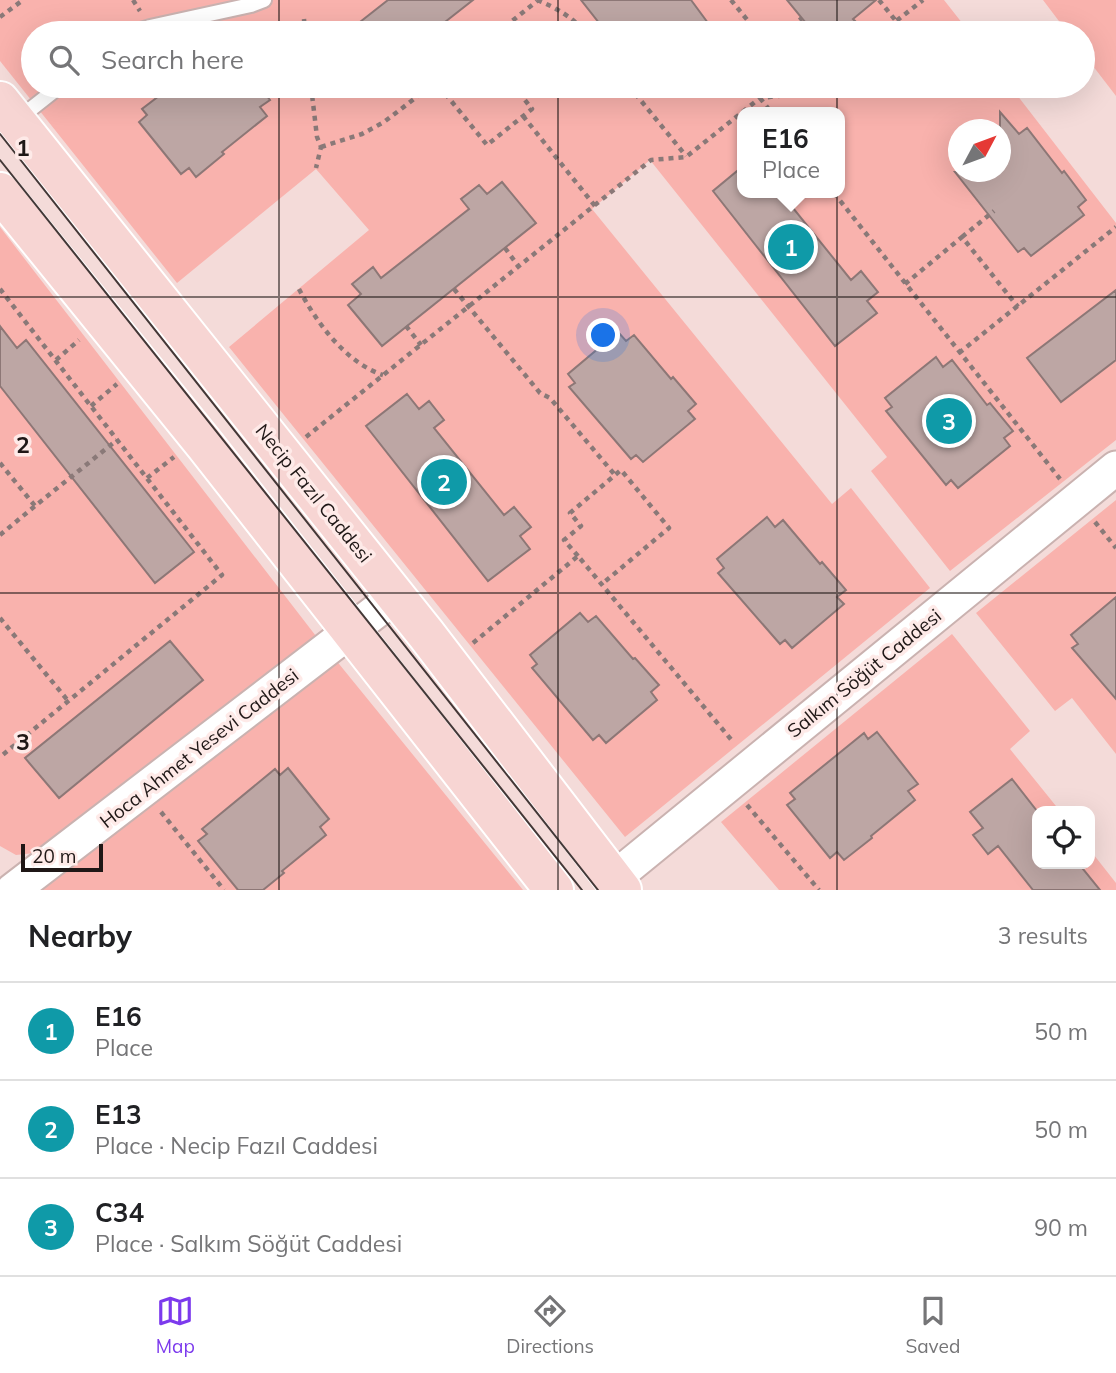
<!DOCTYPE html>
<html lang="en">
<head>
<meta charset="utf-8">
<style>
  :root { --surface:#fff; --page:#f6f6f6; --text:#202124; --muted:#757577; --line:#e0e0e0; --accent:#7c3aed }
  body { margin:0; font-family:Mulish,sans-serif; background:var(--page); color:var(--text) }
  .controls { position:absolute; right:21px; bottom:21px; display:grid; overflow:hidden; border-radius:14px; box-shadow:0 7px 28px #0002 }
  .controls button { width:63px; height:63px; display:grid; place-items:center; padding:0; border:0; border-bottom:2px solid var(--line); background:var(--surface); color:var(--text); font:35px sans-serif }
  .compass { position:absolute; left:948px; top:119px; width:63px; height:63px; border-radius:50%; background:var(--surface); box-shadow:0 7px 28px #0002; rotate:49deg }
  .scale { position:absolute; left:21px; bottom:18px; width:82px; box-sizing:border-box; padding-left:7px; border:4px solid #1f1716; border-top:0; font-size:19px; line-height:24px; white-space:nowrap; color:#1f1716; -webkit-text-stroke:5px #feeae8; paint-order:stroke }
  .you { position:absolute; left:604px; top:336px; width:24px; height:24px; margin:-18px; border:5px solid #fff; border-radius:50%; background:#1a73e8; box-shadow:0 0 0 10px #1a73e833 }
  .badge { display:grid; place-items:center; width:46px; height:46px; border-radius:50%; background:var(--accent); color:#fff; font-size:23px; font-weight:700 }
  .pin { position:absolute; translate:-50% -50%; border:4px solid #fff; box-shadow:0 2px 7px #0006 }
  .popup { position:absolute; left:737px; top:107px; width:108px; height:91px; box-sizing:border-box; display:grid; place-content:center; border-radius:14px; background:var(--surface); filter:drop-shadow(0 2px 5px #0005); font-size:23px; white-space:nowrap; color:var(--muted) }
  .popup b { font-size:26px; color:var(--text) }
  .popup::after { content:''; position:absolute; left:50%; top:100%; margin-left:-14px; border:14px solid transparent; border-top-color:var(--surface) }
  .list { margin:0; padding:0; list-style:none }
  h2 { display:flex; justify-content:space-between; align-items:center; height:91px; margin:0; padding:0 28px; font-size:30px }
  h2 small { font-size:23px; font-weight:400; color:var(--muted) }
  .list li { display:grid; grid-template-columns:46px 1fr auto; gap:21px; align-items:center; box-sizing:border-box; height:98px; padding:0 28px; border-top:2px solid var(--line) }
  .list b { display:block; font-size:26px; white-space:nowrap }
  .list p { margin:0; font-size:23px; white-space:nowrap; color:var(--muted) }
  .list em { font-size:23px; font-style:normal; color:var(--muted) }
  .icon { flex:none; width:38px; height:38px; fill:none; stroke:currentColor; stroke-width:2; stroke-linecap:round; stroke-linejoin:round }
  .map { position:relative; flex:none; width:1116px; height:890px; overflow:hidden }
  .search { position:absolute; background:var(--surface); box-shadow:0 7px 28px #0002; left:21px; right:21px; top:21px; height:77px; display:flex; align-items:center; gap:18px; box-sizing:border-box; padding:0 24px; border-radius:38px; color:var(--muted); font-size:26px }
  .sheet { height:385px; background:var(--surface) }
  nav { display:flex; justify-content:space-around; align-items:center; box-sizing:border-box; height:98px; border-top:2px solid var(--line); background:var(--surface); font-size:19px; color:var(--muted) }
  nav a { display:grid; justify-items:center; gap:4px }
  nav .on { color:var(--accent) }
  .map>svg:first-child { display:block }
  .green { fill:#f9b2ad; fill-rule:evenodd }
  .building { fill:#bda6a4; stroke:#8d7776; stroke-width:2 }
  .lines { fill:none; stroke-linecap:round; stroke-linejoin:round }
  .service-casing { stroke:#cab2b0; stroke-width:18 }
  .tertiary-casing { stroke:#cab2b0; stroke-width:37 }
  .primary-casing { stroke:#fff; stroke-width:42 }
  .path { stroke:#8a7978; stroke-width:4.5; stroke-dasharray:5 5; stroke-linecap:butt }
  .service { stroke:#fff; stroke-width:14 }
  .tertiary { stroke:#fff; stroke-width:33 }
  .primary { stroke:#f7d5d3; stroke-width:38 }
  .tram { stroke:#433837; stroke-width:2 }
  .grid { fill:none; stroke:#1f1716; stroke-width:2; stroke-opacity:0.55 }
  .labels { text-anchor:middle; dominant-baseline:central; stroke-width:7; stroke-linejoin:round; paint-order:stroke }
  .street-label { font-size:19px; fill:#1f1716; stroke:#feeae8 }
  .grid-label { font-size:23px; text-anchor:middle; font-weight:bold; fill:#1f1716; stroke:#feeae8; stroke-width:7; stroke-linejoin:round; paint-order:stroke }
</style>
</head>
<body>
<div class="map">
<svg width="1116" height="890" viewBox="0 0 1116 890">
  <rect width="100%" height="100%" fill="#f4dbd9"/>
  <path class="green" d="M0,0h944l26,33h-937v53h977l106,137v217l-166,131 -79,-100 16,-14 -237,-297 -58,49 240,295 19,-16 79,100 -305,249 -396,-490 140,-117 -53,-61 -139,114 -177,-222zM742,112h98v81h-98zM958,130h42v42h-42z
    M1043,0h73v96l-33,-43v-20h-15z
    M0,227l319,413 -275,212 -28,3 -16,-9z
    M1116,500v254l-44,-56 -17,13 -79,-98z
    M952,634l78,97 -20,18 50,62h-23v53h53v-14l26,33v7h-337l-58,-68z
    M335,659l188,231h-481z"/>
  <path class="building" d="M388,0h85l-42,33h-85z
    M581,0h110l17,23 -13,10h-88z
    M787,0h89l-23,19 4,4 -13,10h-30z
    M172,86h87l11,14 -10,7 7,9 -45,36 2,2 -28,23 -7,-9 -8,6 -42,-52 8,-7 -5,-6z
    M1000,112l19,22 8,-6 35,45 2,-2 22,29 -8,7 6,8 -53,41 -7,-8 -6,4 -63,-80h45z
    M742,167v26h39l70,87 10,-9 17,21 -11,9 10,12 -42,33 -122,-155z
    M502,182l34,41 -154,123 -34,-41 13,-11 -9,-10 21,-17 8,11 88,-69 -8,-10 18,-14 8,9z
    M1116,290v70l-55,42 -34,-44z
    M0,326l17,22 9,-8 168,212 -39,31 -155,-197z
    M618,332l8,9 8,-6 37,44 2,-2 23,27 -8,7 7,8 -52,43 -7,-7 -5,4 -62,-72 6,-4 -7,-9z
    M936,357l7,10 9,-7 35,45 3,-2 23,28 -9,7 6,8 -52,42 -7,-8 -5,5 -60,-74 6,-4 -7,-9z
    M407,394l12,15 10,-8 15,19 -10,8 70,87 10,-8 17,20 -11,9 10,13 -42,32 -122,-155z
    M767,517l8,10 8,-7 37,44 2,-2 24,28 -9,7 7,7 -52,44 -7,-8 -5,4 -62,-71 6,-5 -7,-9z
    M1116,597v102l-44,-51 6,-4 -7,-9z
    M580,613l8,9 8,-6 37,43 2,-1 24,27 -8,7 6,8 -51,43 -7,-8 -6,5 -61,-72 5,-4 -7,-9z
    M170,641l33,39 -144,118 -34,-40z
    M877,732l41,52 -10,7 7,9 -44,36 1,2 -28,22 -7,-8 -7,6 -43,-53 8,-6 -5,-6 74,-60 4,6z
    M288,768l41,51 -9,8 6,8 -44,36 2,2 -21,17h-25l-40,-49 9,-7 -5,-5 73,-60 5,6z
    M1012,779l25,32v53h42l21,26h-67l-35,-44 -10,8 -15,-19 10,-7 -13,-16z"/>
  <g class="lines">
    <g class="service-casing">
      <path id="service" d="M131,33l19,-6 101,-22 13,-5
        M17,120l43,-34"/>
    </g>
    <g class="tertiary-casing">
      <path id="tertiary" d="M613,879l503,-411
        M13,890l383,-294"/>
    </g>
    <g class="primary-casing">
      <path id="primary" d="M0,101l426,533 196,256
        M0,192l205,253 349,445"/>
    </g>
    <path class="path" d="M133,0l7,11
      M537,0c20,8 35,17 49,33
      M731,0l27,33
      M879,0l17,21
      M0,17l23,-17
      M304,19l1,14
      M497,33l40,-32
      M784,33l18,-15
      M881,33l42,-33
      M311,86l6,51 4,10 -5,21
      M439,86l48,59 45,-36 -18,-23
      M629,86l57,70
      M760,98l11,14
      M523,116l72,90
      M321,147l41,-13 22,-12 47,-36
      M834,193l226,286
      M962,237l32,-26
      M505,248l14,19
      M905,284l57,-47 56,70
      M0,289l222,286 -222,182
      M299,289c17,33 47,74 84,86
      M454,289l86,104 10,5 65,77
      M406,326l15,19
      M959,353l157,-126
      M56,360l23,-20
      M91,406l26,-22
      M306,437l345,-277 35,-3 74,-59 45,-5 9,-7
      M0,463l35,43 82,-66
      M147,478l27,-21
      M1095,522l21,26
      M0,535l35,-29
      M578,556l-14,-16 17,-14 -11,-13 51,-43 48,58 -67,56
      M0,618l69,84
      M473,643l105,-87 156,187
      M747,805l72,85
      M161,812l63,78"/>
    <use href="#service" class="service"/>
    <use href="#tertiary" class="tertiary"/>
    <use href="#primary" class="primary"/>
    <path class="tram" d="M0,134l598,756
      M0,160l582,730"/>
  </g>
  <path class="grid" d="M279,0v33M558,0v33M837,0v33M279,86v804M558,86v804M837,86v804M0,297h1116M0,593h1116"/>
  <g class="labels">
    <g class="street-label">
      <text transform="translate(314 493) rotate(51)">Necip Fazıl Caddesi</text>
      <text transform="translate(864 673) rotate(-39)">Salkım Söğüt Caddesi</text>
      <text transform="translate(199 748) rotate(-38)">Hoca Ahmet Yesevi Caddesi</text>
    </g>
  </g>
  <g class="grid-label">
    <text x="23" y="156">1</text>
    <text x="23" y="453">2</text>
    <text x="23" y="750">3</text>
  </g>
</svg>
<div class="controls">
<button><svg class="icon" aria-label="locate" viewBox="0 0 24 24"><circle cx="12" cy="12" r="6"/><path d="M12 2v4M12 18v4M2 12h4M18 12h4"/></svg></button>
</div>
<svg class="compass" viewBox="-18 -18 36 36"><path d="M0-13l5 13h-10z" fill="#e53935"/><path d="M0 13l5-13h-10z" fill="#757577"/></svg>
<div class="scale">20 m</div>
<div class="you"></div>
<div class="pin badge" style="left:791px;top:247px;background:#0f9aa8">1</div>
<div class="popup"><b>E16</b>Place</div>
<div class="pin badge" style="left:444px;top:482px;background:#0f9aa8">2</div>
<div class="pin badge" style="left:949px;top:421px;background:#0f9aa8">3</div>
<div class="search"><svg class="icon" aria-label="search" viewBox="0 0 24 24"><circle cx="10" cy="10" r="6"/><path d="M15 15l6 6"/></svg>Search here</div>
</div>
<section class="sheet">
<h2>Nearby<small>3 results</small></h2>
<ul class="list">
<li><span class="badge" style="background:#0f9aa8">1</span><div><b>E16</b><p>Place</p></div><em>50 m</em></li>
<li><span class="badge" style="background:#0f9aa8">2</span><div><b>E13</b><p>Place · Necip Fazıl Caddesi</p></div><em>50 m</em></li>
<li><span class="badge" style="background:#0f9aa8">3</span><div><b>C34</b><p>Place · Salkım Söğüt Caddesi</p></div><em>90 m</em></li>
</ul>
</section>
<nav>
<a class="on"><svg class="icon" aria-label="map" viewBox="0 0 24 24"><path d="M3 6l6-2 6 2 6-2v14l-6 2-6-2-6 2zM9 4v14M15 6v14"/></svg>Map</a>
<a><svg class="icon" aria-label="directions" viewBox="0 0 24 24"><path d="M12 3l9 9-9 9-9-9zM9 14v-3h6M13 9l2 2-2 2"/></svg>Directions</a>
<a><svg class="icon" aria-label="saved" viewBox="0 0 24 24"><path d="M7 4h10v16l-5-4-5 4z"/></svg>Saved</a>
</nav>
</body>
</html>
